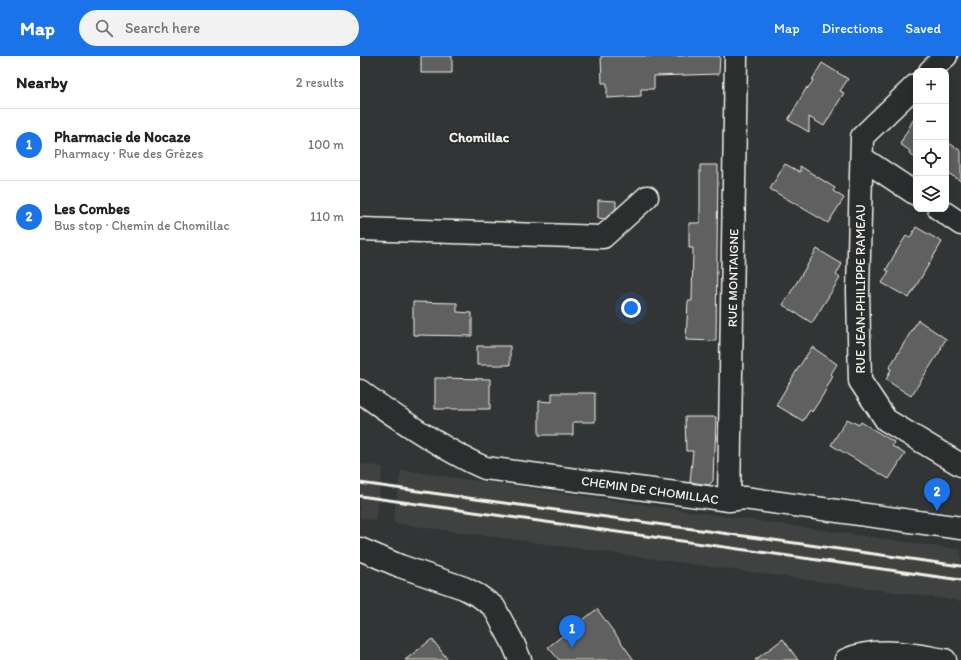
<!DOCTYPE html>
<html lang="en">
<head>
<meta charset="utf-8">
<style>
  :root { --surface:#fff; --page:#f2f2f2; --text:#202124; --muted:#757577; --line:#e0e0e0; --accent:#1a73e8 }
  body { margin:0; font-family:Itim,sans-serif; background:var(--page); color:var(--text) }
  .controls { position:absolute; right:12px; top:12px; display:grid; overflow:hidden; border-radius:8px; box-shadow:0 4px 16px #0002 }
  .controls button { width:36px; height:36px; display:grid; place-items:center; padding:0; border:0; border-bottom:1px solid var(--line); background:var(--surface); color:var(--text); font:20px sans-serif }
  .you { position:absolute; left:271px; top:252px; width:14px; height:14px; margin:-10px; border:3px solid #fff; border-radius:50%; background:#1a73e8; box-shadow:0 0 0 6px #1a73e833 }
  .badge { display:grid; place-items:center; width:26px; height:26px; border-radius:50%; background:var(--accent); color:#fff; font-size:13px; font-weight:700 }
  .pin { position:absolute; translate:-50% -33px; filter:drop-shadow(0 1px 2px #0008) }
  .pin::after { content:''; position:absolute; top:21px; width:14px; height:12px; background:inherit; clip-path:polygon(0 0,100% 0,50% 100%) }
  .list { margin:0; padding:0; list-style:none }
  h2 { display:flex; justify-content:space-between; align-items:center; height:52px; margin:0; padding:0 16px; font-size:17px }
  h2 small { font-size:13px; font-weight:400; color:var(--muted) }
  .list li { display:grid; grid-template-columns:26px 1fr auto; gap:12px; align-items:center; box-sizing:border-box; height:72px; padding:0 16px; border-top:1px solid var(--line) }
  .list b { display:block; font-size:15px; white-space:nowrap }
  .list p { margin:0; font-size:13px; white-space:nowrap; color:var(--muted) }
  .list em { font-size:13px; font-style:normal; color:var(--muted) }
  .icon { flex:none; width:22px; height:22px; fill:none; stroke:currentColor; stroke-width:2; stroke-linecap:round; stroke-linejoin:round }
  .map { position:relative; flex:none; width:601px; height:604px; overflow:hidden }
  header { display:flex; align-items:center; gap:24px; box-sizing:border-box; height:56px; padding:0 20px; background:var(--accent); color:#fff }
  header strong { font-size:19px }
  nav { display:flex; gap:22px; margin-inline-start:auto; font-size:14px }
  .search { width:280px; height:36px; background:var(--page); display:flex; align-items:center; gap:10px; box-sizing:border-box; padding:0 14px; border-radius:22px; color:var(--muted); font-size:15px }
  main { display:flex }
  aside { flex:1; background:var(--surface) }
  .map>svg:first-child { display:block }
  .built { fill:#404242 }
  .building { fill:#5f605f; stroke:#f4f1e8 }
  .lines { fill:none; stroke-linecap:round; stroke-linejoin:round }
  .minor-casing { stroke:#f4f1e8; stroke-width:25 }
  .minor { stroke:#2a2d2e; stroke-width:22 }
  .rail { stroke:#f4f1e8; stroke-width:3 }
  .labels { text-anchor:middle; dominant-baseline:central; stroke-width:3.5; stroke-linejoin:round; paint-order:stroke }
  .street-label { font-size:13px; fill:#f4f1e8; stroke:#2a2d2e }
  .neighbourhood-label { font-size:14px; font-weight:bold; fill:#f4f1e8; stroke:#2a2d2e }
</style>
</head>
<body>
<header>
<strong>Map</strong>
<div class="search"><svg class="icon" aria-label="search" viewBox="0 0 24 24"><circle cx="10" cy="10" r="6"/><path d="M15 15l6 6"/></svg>Search here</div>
<nav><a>Map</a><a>Directions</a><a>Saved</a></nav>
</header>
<main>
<aside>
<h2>Nearby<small>2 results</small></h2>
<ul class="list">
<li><span class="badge">1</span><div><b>Pharmacie de Nocaze</b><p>Pharmacy · Rue des Grèzes</p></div><em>100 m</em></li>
<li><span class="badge">2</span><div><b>Les Combes</b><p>Bus stop · Chemin de Chomillac</p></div><em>110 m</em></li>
</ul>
</aside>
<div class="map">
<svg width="601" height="604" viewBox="0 0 601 604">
  <rect width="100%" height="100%" fill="#323535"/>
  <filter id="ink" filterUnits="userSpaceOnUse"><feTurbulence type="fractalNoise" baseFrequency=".025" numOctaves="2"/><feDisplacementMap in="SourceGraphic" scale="8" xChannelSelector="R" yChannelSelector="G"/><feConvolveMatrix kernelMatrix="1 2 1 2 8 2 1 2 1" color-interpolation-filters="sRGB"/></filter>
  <g filter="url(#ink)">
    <path class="built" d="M0,408l23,3 -8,53 -15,-2z
      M41,414l560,80v51l-568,-78z"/>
    <path class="building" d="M61,0h31v17h-31z
      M241,0h119l-1,18 -65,2v13h-13v7l-34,2v-15h-5z
      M462,7l26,16 -8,12 4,2 -20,33 -15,-9v15l-21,-12 19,-33v2l6,-8 -1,-1z
      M553,64l3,1v37l-7,-4 1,-3 -10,-7z
      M586,85l15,10v30l-15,-9z
      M425,108l15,8v-6l35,22 -2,3 11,7 -16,25 -58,-34z
      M340,109h18l-2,176 -30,-1 2,-39h4l1,-53h-4v-25h11z
      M238,144l18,1v8l-11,10 -7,-1z
      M556,171l26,15 -33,56 -27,-15 7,-12 -3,-1 10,-18 10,-16 4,2z
      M457,193l25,15 -6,11 4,3 -28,45 -29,-18z
      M53,246l44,1v9l15,1v23l-59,-1z
      M558,264l28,19 -5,8 1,1 -31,48 -25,-16 5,-11 -2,-1z
      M117,290h33v19h-33z
      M452,291l25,17 -6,10 2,2 -10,19 -11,17 -2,-2 -7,11 -27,-16 21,-35z
      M75,322l55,1v30h-55z
      M192,337h43v29h-22v13h-34v-34l13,1z
      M325,361h31l-1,35h-1l-1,29 -4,4 -19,-3 3,-31h-7z
      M487,363l12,6 2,-3 33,20 -2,4 13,8 -16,25 -58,-34z
      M237,553l37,51h-75l-11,-13z
      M72,583l16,21h-43z
      M423,583l15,21h-43z"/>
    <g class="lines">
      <g class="minor-casing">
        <path id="minor" d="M570,15l16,-15
          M556,29l-54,52 -4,154 2,90 26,39 75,45
          M502,102l54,36
          M579,153l22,15
          M0,173l243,8 44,-40
          M0,335c19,15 38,27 58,40 22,14 43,27 67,37l244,32 15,-2 217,30
          M369,444l7,-444
          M0,493l40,17 64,22 15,8 15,11 19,36 7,17
          M486,604c30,-14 67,-5 99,0"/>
      </g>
      <use href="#minor" class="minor"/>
      <path class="rail" d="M0,427l601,83
        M0,440l601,84"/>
    </g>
  </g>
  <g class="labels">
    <g class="street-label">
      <text transform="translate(373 222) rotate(-89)">RUE MONTAIGNE</text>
      <text transform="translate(500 233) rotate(-90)">RUE JEAN-PHILIPPE RAMEAU</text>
      <text transform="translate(290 434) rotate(8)">CHEMIN DE CHOMILLAC</text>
    </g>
    <g class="neighbourhood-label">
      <text x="119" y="81">Chomillac</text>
    </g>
  </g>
</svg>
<div class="controls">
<button>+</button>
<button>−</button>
<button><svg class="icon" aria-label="locate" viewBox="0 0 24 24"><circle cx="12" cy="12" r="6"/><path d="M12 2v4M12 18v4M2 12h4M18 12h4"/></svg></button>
<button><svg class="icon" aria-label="layers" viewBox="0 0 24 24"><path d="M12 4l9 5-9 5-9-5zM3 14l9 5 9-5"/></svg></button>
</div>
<div class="you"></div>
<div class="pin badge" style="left:212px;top:592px">1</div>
<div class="pin badge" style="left:577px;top:455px">2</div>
</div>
</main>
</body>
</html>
